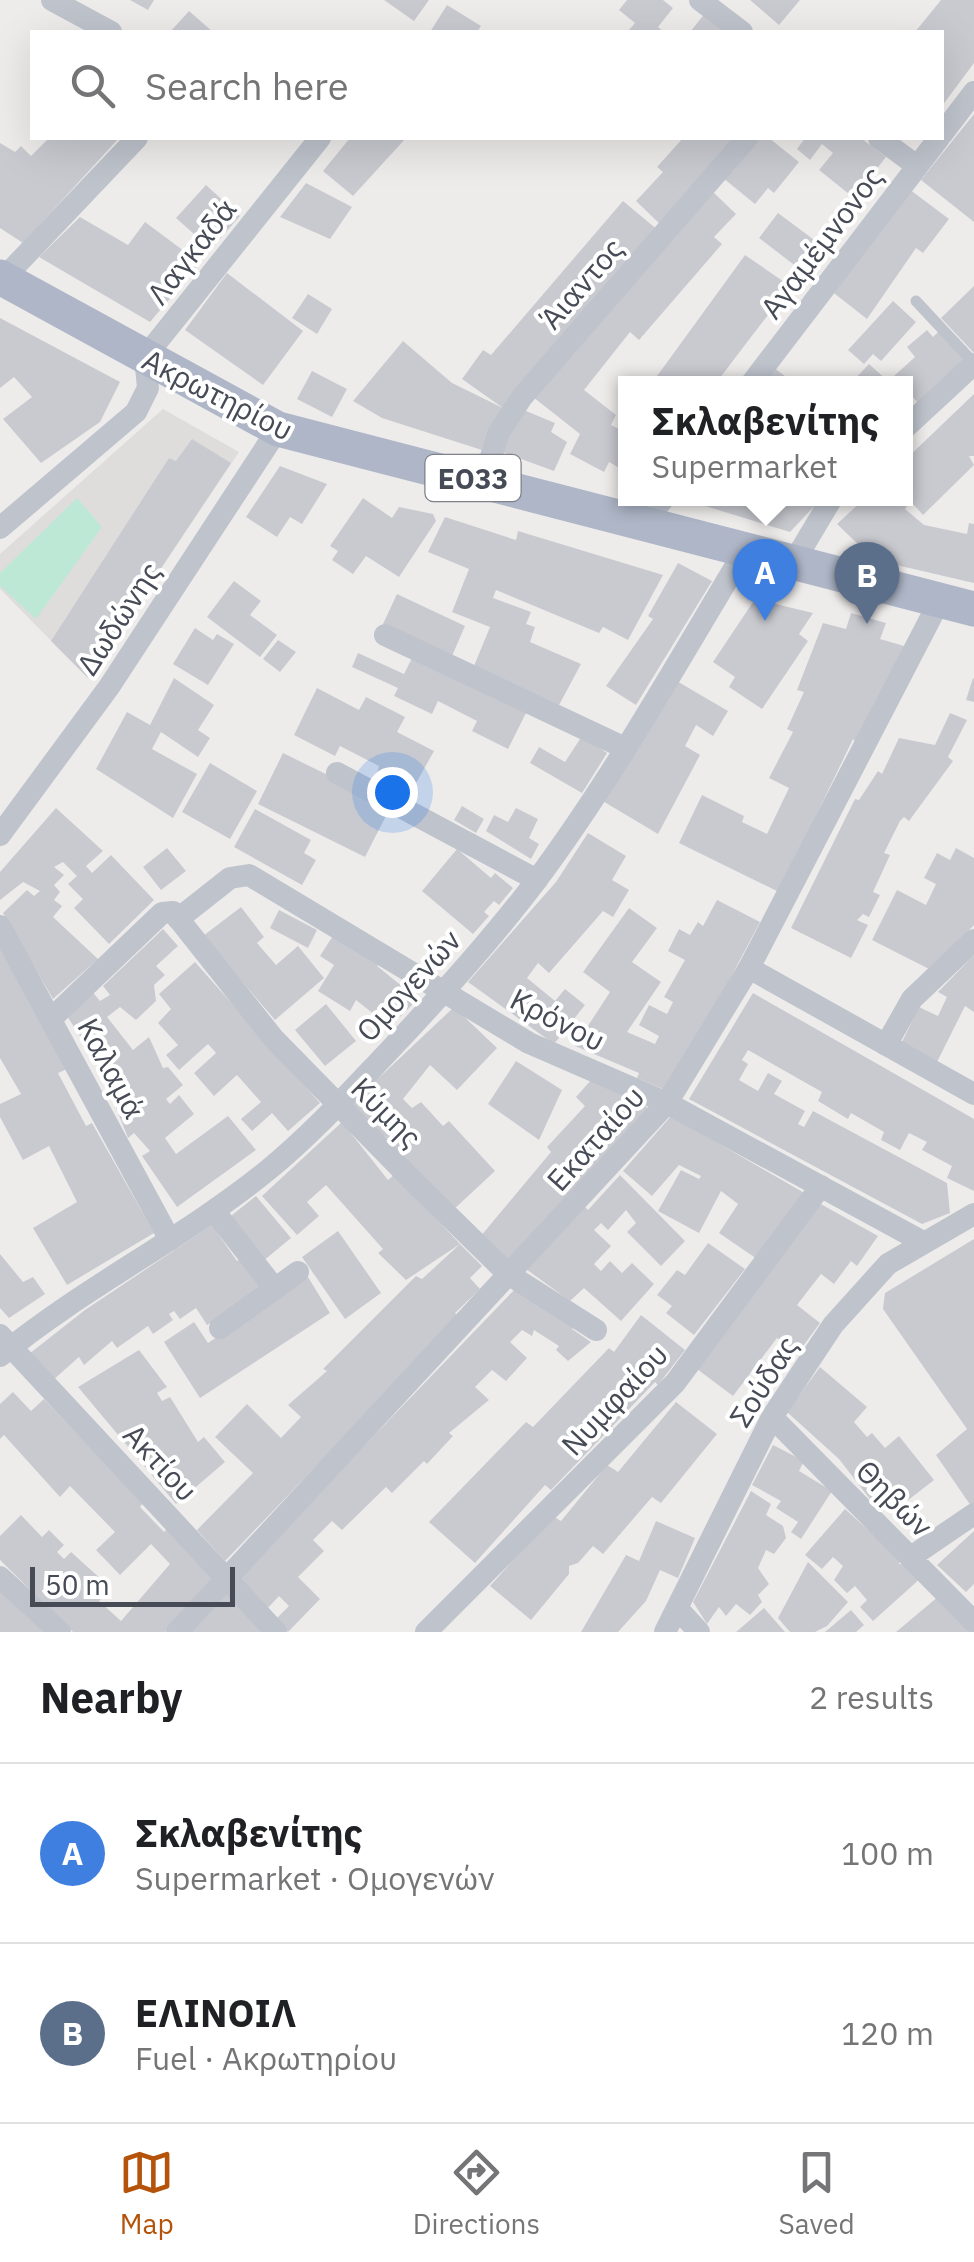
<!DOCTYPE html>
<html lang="en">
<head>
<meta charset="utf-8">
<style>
  :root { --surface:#fff; --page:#f6f6f6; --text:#202124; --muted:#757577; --line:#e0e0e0; --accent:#b45309 }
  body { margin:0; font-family:"IBM Plex Sans",sans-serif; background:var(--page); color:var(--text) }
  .scale { position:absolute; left:30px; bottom:25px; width:205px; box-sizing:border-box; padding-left:10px; border:5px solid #464b56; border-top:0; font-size:28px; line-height:35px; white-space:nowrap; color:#464b56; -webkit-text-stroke:8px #fff; paint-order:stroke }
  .you { position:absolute; left:392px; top:792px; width:35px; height:35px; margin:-25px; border:8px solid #fff; border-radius:50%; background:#1a73e8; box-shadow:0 0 0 15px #1a73e833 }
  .badge { display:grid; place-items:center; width:65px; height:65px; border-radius:50%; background:var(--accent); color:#fff; font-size:32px; font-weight:700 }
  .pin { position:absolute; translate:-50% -82px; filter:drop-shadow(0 2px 5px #0008) }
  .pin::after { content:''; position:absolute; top:52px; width:35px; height:30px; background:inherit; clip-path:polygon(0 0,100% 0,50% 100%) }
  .popup { position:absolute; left:618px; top:376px; width:295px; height:130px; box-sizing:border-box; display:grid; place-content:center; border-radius:0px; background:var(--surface); filter:drop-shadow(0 2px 8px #0005); font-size:32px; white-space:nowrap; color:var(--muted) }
  .popup b { font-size:38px; color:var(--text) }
  .popup::after { content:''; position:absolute; left:50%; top:100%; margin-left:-20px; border:20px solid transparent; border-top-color:var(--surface) }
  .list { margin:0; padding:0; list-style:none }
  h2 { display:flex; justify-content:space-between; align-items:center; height:130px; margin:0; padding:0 40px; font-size:42px }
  h2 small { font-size:32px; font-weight:400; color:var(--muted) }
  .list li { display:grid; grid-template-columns:65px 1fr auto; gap:30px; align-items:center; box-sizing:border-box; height:180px; padding:0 40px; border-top:2px solid var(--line) }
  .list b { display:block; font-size:38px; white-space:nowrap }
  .list p { margin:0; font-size:32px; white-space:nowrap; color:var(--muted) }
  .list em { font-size:32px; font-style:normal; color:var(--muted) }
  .icon { flex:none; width:55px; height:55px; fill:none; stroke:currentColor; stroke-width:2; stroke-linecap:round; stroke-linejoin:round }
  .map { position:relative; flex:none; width:974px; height:1632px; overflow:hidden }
  .search { position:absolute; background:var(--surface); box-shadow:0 10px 40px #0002; left:30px; right:30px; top:30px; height:110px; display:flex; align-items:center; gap:25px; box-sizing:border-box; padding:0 35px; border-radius:0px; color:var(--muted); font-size:38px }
  .sheet { height:490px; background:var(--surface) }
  nav { display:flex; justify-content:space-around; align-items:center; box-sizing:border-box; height:140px; border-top:2px solid var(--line); background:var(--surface); font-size:28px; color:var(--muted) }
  nav a { display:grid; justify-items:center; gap:5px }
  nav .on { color:var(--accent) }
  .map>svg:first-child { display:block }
  .education { fill:#dfdddc }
  .green { fill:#bee8d6 }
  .building { fill:#c9cad0 }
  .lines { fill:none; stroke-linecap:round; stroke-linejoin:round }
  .service { stroke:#bec3cc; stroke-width:11 }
  .minor { stroke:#bec3cc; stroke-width:22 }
  .primary { stroke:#aeb6c7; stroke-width:35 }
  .labels { text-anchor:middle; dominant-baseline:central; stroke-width:8; stroke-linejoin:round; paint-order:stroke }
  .shield { fill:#fff; stroke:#7e8189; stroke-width:2.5 }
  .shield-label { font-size:28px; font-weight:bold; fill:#464b56 }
  .street-label { font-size:30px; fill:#464b56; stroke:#fff }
</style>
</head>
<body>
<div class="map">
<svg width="974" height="1632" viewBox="0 0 974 1632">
  <rect width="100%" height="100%" fill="#eeeceb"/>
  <path class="education" d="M163,409l76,43 -151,226 -88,-89v-35z"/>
  <path class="green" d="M77,498l25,29 -66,92 -36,-33v-13z"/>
  <path class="building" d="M130,0h24l-6,10z
    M384,0h45l-15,21z
    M627,0h36l10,8 -15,19 6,5 -35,-2 6,-7 -16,-13z
    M750,0h50l-21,25z
    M941,0h33v63l-32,43v-74h-27z
    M447,5l34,21 -4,6h-47z
    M189,11l24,21h-43z
    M706,12l25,20h-41z
    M974,114v108l-53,-42z
    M49,138h70l-96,105 -23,-15v-85l15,9 6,-6 10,10z
    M350,138h56l-53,58 -30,-25z
    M683,138h53l-74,88 -26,-25 27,-29 -6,-5z
    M756,138h13l30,24 -25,31 -6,-5 -13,16 -32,-26z
    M805,138h56l25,19 -32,41 -35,-28 14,-17 -11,-9 -12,16 -13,-11z
    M306,183l46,24 -22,32 -50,-22z
    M206,185l34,31 -29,33 -35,-31z
    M909,189l40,30 -26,34 -7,-5 -49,71 -37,-29z
    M712,191l24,23 -22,23 8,7 -83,96 -9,-8 -46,58 32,25 -5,10 14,7v39l-16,-9 -5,10 -34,-18 10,-20 -47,-37z
    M623,201l36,30 -174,220 -103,-33 -29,-17 50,-60 49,42 51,25 -41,-29 21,-29 8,5z
    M778,213l47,35 -19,26 -47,-36z
    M80,217l48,28 17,-23 55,41 -50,59 -111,-65z
    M745,255l45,31 -74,97h-64z
    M227,273l76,58 -40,54 -78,-55z
    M974,286v67l-33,-35z
    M308,294l24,15 -15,25 -25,-16z
    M893,301l23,21 -35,39 -8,-7 -9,10 -16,-14z
    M0,318l120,64 -20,40 -59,41 -38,-44 29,-22 -18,-20 -14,11z
    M927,330l6,7 6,-6 25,29 -46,43 -24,-27 21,-19 -8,-10z
    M869,364l21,19h-39z
    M773,367l21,16h-35z
    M312,371l35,18 -15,28 -35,-18z
    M974,394v62h-5l5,9 -51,50 -13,-14 -5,8 19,16 43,9 2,-11 5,1v59l-82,-19 -27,-13 -28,-27 28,-26h40v-38z
    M519,408l36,15 -4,9 16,10 -13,29 -52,-19z
    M192,439l39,24 -143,215 -37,-37 118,-183 7,3z
    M280,466l47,18 -25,40 -12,-7 -13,20 -31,-20z
    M363,498l29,20 7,-11 34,7 3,7 -37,56 -33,-21 -13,18 -21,-14 6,-9 -8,-5z
    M679,498h143l-32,34z
    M445,517l71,23 2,-9 145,44 -35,65 -25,-13 -4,6 -103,-43 -3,8 38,14 -5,12 9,3 -5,15 51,22 -22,41 -85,-39 16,-39 -38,-15 17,-43 -41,-17z
    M678,563l34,18 -76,124 -30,-19 47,-67 -5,-3z
    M234,581l27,20 -11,14 27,20 -17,22 -53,-40z
    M397,594l68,32 -13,30 -69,-32z
    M755,599l58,14 -14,21 9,7 -46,68 -33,-22 6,-10 -22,-15z
    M851,613l35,10 -6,16 31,9 -55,94 -3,-3 -74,153 -100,-49 23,-48 42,21 -2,6 25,12 22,-46 -20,-10 24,-46 -6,-3 17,-37 -7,-2 26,-67 23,6z
    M195,628l18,12 4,-6 17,10 -26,41 -35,-21z
    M278,640l18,12 -16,20 -17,-13z
    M358,653l46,21 9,-18 114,55 -19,38 -36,-18 5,-10 -39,-20 -6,13 -38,-18 4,-8 -46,-21z
    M174,678l40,27 -16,25 12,8 -12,19 -37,-25 -9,17 45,25 -24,44 -77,-49 31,-57 23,13z
    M973,678l1,1v23l-8,-2z
    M675,680l53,31 -15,25 -17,-11 -11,21 15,9 -42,79 -57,-34z
    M317,688l42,22 7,-13 39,20 -8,15 37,19 -24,43 -34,-17 3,-11 -39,-20 -5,10 -41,-21z
    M950,713l17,7 -19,37 5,4 -44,60 -5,-4 -4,4 -16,32 6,2 -17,37 7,3 -11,22 -6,-3 -6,6 11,5 -17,33 -60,-30 64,-129 4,1 19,-29 4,3 17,-36 36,7z
    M582,736l25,17 -25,40 -52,-30 9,-16 26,15z
    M283,753l108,53 -26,51 -107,-53z
    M210,763l47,28 -27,48 -48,-27z
    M462,806l22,13 -8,14 -22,-13z
    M56,808l47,43 -17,15 6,7 19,-18 43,45 -45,44 -35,-36 9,-9 -15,-15 9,-8 -14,-14 -9,5 10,8 -10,10 6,7 -6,8 8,6 -9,11 45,42 -45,40 -50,-86 24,-23 7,6 6,-5 -17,-9 -23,18v-28z
    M516,808l22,11 -9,19 10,6 -8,15 -45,-28 8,-16 14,7z
    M255,809l56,31 -7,13 12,7 -14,25 -68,-38z
    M588,833l38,23 -14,24 17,10 -16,27 -10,-6 -54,62 -11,-10 -11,15 28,23 10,-12 20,16 -31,39 -86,-62 88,-100z
    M167,848l19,23 -25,19 -18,-23z
    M956,848l18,10v67l-43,45 -59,-30 25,-50 29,15 10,-21 -12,-6 13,-25 13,7z
    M457,849l34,29 4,-5 18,15 -14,17 -5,-4 -10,11 5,4 -16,18 -51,-43z
    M717,900l43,22 -90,170 -33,-14 2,-5 -64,-27 35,-54 -27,-20 46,-64 28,20 -25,34 29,20 -34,50 28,12 4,-8 -20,-11 10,-20 18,9 6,-12 -9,-5 21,-37 -17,-9 11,-22 11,6 8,-13 5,4z
    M241,907l23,30 -7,6 19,22 22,-19 26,32 -49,42 -72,-84z
    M279,910l38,20 -9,18 -38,-20z
    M163,929l15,17 -22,20 9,9 -11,10 2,16 -20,19 -16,-13 -13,10 26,33 16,-13 14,31 5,-1 15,18 -17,14 4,5 9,-9 15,19 -29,24 11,16 52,-38 28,34 -79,57 -35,-51 8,-5 -16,-18 -6,5 -28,-71 -33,-51 24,-26 9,11 10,-6 -7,-9z
    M334,934l46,29 -3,3 41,33 -28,28 -34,-27 -6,11 -32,-20 16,-26 -14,-9z
    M0,947l67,122 -9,4 28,53 6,-3 62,110 -87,52 -34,-57 44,-26 -28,-56 -26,14 -23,-43v-13l21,-10 -21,-36z
    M974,955v57l-9,-6 -29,58 -35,-20 18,-37 19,9 9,-19 -9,-5z
    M195,962l125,141 -32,28 -16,-18 -20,18 -11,-12 20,-17 -24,-27 -23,21 -20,-23 22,-20 -8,-9 -29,26 -13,-15 12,-10 -20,-22 13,-14 -12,-15z
    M753,993l221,126v72l-27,-13 5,-12 -30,-16 5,-8 -18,-9 -9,17 -19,-10 3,-8 -33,-19 -3,6 -30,-18 4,-9 -74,-42 -6,10 6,4 -9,16 19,11 10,-18 14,8 -8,13 31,17 -7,13 6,3 9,-16 134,72 3,30 -28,11 -233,-125z
    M326,1004l30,37 -31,25 -30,-36z
    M454,1007l43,41 -40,42 -27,-25 -27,34 9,9 9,-6 22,24 6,-5 46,50 -43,40 -67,-75 -5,1 -31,-31z
    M516,1061l46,29 -23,50 -51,-36z
    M592,1079l41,16 17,15 -141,153 -29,-26 71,-85 -4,-5 38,-41 -9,-9z
    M671,1116l135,78 -46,67 -41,-28 19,-29 -17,-13 -22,42 -41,-22 23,-41 18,9 2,-3 -22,-11 -27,31 -29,-25z
    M342,1122l46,58 7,-6 33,36 32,34 22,22 -12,12 10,11 -25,24 4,4 -234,244 -28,-31 56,-57 -38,-36 32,-33 34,34 20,-21 -13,-12 39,-34 -4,-2 93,-93 6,3 38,-35 -54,36 -28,-27 5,-4 -57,-64 -19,17 12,14 -22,19 -35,-39z
    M620,1175l65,66 -24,25 -34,-34 9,-9 -10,-13 -18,20 -7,-7 -7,7 17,16 -17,18 7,7 9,-10 12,12 10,-10 22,21 -33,37 -37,-33 -14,13 -44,-32 58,-63 4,4z
    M256,1196l35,42 -29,24 -35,-43z
    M819,1203l59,33 -21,30 -6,-5 -17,23 -13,-10 -24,31 23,18 -22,30 -21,-15 -44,58 -36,-27z
    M212,1225l25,36 7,-4 20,32 -57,36 -11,-17 -16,11 -6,-8 -5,3 4,6 -20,14 -5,-8 -31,22 -5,-7 -28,24 -5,-8 -27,24 -23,-27 56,-44z
    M338,1231l43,62 -36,26 -43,-62z
    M974,1239v265l-3,2 -35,-51 31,-26 -84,-120 2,-16z
    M708,1243l37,26 -51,66 -28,-22 6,-7 -15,-11 20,-25 8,5z
    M0,1254l23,28 10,-5 12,17 -36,24 -9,-10z
    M308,1277l22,36 -130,85 -36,-56 30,-20 14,21z
    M516,1288l59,38 -3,3 19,13 -23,19 -12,-11 3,-4 -25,-16 -2,6 -10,-6 -12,12 17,16 -21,23 -14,-11 -17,17 14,13 -40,33 4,3 -26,28 -3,-3 -32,32 -6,-6 -44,43 -10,-9 -19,19 11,11 -26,26 22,22 -32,33 -12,-13 13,-13 -10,-10 -12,13 -31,-30z
    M641,1315l44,35 -27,35 -3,-3 -104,108 -6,-5 -70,78 -46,-41 97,-100 7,5 76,-79 5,4z
    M139,1350l28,37 -10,6 5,8 8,-4 28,45 6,-5 21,25 -49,42 -98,-117z
    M820,1367l47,40 -13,15 13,15 5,-4 13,15 14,-12 35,44 -36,28 -5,-7 -13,11 -41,-53 -52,-47z
    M13,1392l18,19 13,-12 99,104 -3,4 24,25 7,-7 49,51 -55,56h-92l-73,-72v-24l21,-21 21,22 7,-7 15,15 -7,7 7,7 7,-7 40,36 -12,13 22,20 49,-57 -19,-20 -31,31 -24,-25 19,-18 -45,-46 -10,11 -56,-62 -4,4v-35z
    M676,1402l41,32 -56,69 -9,-6 -49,57 -10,-8 -15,17 -9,3v8l-38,46 -41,-34 63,-70 8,5 46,-56 11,7z
    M773,1445l31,16 -5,10 33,20 -31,48 -10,-7 7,-10 -22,-14 5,-7 -29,-16z
    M751,1491l20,13 -5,11 17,11 3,12 -12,16 -8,-4 -8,18 11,16 -11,11 4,7 -12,13 -14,-11 -10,12 -7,-9 -12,17 -14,-22z
    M845,1509l55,50 -1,5 10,1 13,12 -49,44 -13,-14 7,-7 -12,-14 -8,7 -13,-13 9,-14 -10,-9 -11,12 -17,-14z
    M656,1521l39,17 -17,40 -18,-8 -14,31 -28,31h-37l45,-77 13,6z
    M974,1531v53l-8,8 -29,-27z
    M808,1562l40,40 -21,24 -12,6h-25l-12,-14z
    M0,1587l49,45h-49z
    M228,1593l36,39h-77z
    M939,1596l30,36h-73z
    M764,1608l21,24h-49z
    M851,1610l13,15 -8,7h-31z"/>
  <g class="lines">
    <path class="service" d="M916,301l58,62"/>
    <path class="minor" d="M52,0l59,32
      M700,0l42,32
      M942,134l32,-42
      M879,138l38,28
      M0,282l137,-144
      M751,384l188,-246
      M905,428l69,-64
      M483,481l16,-49 23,-35 225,-259
      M646,521l18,-23
      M0,528l136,-116 12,-24 -3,-31 175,-219
      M795,560l37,-62
      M385,635l240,113
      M337,773l200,107
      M0,835l109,-148 169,-258
      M178,919l52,-41 19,-3 280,168 138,60 256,139
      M0,926l170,314
      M749,968l225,126
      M51,1019l111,-106 11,-1 101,127 143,146 91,89 88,56
      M886,1045l26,-46 62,-59
      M215,1212l60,77
      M220,1328l78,-56
      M0,1335l276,297
      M0,1356c84,-69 183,-117 268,-186 43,-35 81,-77 119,-117 52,-55 103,-111 149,-172 78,-105 143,-221 211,-334
      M772,1417l202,205
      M911,1557l63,-43
      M0,1577l60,55
      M678,1609l21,23
      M177,1632l490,-529 82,-135 191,-368
      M426,1632l249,-249 146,-197
      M665,1632l107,-215 61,-92 55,-61 86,-50"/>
    <path class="primary" d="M0,277l278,152 696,180"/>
  </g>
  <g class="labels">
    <rect class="shield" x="425.5" y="455" width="95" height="46" rx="8"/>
    <g class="shield-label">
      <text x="473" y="478">ΕΟ33</text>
    </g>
    <g class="street-label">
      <text transform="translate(821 242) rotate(-53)">Αγαμέμνονος</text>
      <text transform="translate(191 251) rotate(-52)">Λαγκαδά</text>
      <text transform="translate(581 283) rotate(-49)">Άιαντος</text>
      <text transform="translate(218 394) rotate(27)">Ακρωτηρίου</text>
      <text transform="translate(118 618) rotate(-57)">Δωδώνης</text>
      <text transform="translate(408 985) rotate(-48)">Ομογενών</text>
      <text transform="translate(558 1019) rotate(27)">Κρόνου</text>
      <text transform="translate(112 1068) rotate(62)">Καλαμά</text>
      <text transform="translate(387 1112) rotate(45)">Κύμης</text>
      <text transform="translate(595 1138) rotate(-48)">Εκαταίου</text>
      <text transform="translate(763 1381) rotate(-58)">Σούδας</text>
      <text transform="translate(614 1399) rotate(-47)">Νυμφαίου</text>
      <text transform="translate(161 1462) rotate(47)">Ακτίου</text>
      <text transform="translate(895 1498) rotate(45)">Θηβών</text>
    </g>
  </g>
</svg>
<div class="scale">50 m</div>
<div class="you"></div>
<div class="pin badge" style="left:765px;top:621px;background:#3f7fe0">A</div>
<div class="popup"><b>Σκλαβενίτης</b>Supermarket</div>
<div class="pin badge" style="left:867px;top:624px;background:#5c6f8a">B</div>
<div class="search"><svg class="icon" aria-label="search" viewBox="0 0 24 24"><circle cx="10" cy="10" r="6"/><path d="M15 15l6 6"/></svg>Search here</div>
</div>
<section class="sheet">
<h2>Nearby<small>2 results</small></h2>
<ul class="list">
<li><span class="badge" style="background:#3f7fe0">A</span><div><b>Σκλαβενίτης</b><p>Supermarket · Ομογενών</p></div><em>100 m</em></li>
<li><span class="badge" style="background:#5c6f8a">B</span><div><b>ΕΛΙΝΟΙΛ</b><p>Fuel · Ακρωτηρίου</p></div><em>120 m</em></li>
</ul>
</section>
<nav>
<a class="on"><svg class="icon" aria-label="map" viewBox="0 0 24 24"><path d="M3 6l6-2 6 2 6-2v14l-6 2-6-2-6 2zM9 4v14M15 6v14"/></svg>Map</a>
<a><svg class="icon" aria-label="directions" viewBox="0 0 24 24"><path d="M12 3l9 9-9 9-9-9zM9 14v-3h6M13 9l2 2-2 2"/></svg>Directions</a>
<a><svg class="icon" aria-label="saved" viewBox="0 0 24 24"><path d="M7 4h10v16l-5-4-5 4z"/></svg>Saved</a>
</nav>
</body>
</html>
